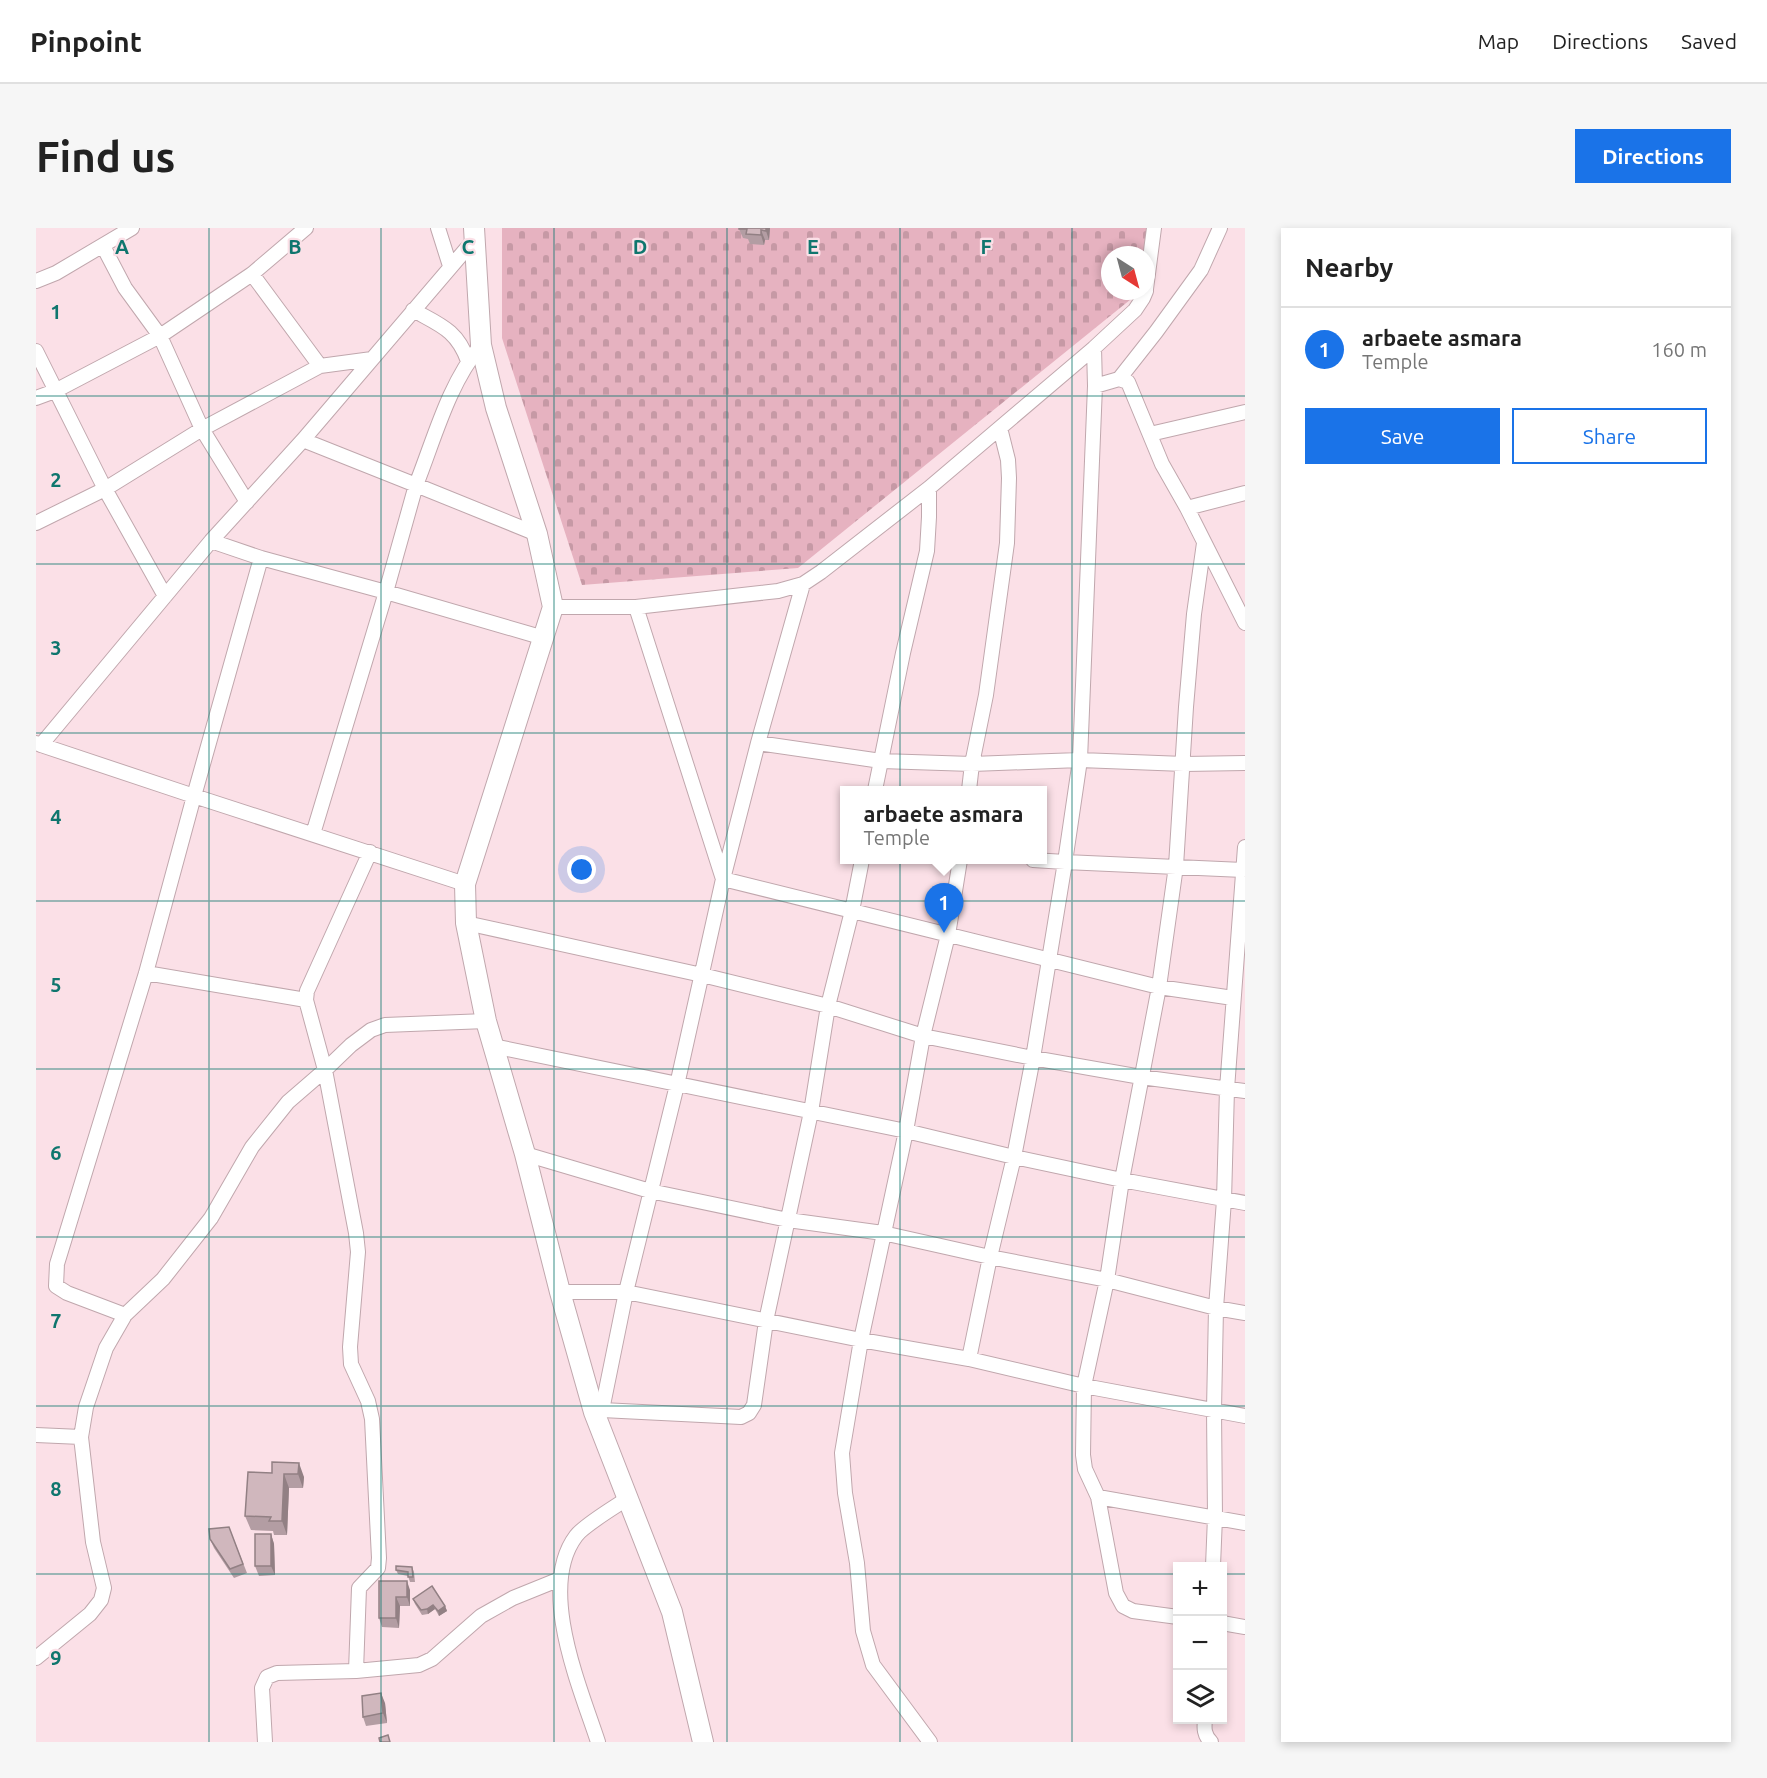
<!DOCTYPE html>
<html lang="en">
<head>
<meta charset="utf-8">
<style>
  :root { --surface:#fff; --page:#f6f6f6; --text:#222; --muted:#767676; --line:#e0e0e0; --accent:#1a73e8 }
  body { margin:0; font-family:Ubuntu,sans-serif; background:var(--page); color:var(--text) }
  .controls { position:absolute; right:18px; bottom:18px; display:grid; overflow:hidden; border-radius:0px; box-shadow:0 3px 9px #0003 }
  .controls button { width:54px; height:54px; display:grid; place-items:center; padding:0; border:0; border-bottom:2px solid var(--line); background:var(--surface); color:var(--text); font:30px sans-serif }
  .compass { position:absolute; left:1065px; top:18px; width:54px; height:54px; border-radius:50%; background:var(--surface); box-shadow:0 3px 9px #0003; rotate:144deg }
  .you { position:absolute; left:546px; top:642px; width:21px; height:21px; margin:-15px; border:4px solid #fff; border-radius:50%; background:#1a73e8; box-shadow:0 0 0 9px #1a73e833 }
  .badge { display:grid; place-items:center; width:39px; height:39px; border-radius:50%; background:var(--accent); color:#fff; font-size:20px; font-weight:700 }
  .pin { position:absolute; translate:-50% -50px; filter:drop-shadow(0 2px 3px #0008) }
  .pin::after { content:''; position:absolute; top:32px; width:21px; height:18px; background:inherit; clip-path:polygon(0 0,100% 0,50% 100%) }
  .popup { position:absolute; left:804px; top:558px; width:207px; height:78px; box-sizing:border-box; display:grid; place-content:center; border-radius:0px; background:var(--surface); filter:drop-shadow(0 2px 4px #0005); font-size:20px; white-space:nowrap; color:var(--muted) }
  .popup b { font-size:22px; color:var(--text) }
  .popup::after { content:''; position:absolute; left:50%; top:100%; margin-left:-12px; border:12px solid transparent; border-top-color:var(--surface) }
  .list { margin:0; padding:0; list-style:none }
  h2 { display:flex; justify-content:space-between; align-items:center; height:78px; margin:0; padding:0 24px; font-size:26px }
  h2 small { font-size:20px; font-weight:400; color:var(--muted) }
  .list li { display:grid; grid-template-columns:39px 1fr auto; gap:18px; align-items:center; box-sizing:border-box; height:84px; padding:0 24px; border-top:2px solid var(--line) }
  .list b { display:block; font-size:22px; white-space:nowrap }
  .list p { margin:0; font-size:20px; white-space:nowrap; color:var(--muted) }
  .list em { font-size:20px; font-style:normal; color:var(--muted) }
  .actions { display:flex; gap:12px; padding:18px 24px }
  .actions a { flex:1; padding:14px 0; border:2px solid var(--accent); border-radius:0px; text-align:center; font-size:21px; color:var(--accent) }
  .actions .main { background:var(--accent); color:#fff }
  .icon { flex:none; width:33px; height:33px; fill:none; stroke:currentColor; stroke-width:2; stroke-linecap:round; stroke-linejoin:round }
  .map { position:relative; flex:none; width:1209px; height:1514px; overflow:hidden; border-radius:0px }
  header { display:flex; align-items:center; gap:36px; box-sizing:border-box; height:84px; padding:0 30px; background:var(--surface); border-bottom:2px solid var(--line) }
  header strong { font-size:28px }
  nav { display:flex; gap:33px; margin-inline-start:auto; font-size:21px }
  .intro { display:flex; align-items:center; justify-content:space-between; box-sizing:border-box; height:144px; padding:0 36px }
  h1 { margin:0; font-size:42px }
  .button { padding:15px 27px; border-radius:0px; background:var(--accent); color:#fff; font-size:21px; font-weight:700 }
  main { display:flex; gap:36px; padding:0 36px }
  aside { flex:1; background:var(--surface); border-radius:0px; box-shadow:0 3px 9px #0003 }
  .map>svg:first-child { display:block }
  .cemetery { fill:url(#cemetery-stones) }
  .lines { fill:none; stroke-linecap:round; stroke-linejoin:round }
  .street-casing { stroke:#c0a7ad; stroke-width:16 }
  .secondary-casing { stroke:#c0a7ad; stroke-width:22 }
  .street { stroke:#fff; stroke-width:14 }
  .secondary { stroke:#fff; stroke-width:20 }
  .wall { fill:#b39da3 }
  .shaded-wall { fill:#928084 }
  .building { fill:#d0b7bd; stroke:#928084; stroke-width:1.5 }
  .grid { fill:none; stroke:#0f766e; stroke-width:1.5; stroke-opacity:0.55 }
  .grid-label { font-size:20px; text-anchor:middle; font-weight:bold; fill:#0f766e; stroke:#fbe0e7; stroke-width:4.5; stroke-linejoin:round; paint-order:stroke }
</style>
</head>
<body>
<header>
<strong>Pinpoint</strong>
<nav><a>Map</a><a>Directions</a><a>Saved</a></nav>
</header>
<div class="intro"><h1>Find us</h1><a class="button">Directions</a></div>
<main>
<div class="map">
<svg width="1209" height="1514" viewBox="0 0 1209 1514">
  <defs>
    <pattern id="cemetery-stones" width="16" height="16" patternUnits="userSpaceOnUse" patternTransform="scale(1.5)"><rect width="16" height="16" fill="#e6b2c0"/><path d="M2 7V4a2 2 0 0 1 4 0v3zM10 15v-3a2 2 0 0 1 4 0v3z" fill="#c699a5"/></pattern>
  </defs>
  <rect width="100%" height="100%" fill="#fbe0e7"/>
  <path class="cemetery" d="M466,0h647l-3,27h-36v36h31l-343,277 -216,17 -80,-247z"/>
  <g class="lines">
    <g class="street-casing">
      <path id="street" d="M402,0l12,38
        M67,18l22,42 35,48 42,93 45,73
        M216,46l68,92
        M0,53l20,-8 76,-45
        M1110,61l8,-61
        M377,82c27,15 44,20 55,51
        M0,123l69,138 60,107
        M1083,151l37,-47 45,-62 19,-42
        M1059,158l24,-7 9,3 34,82 25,44 58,115
        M0,170l19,-7 105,-55 92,-62 54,-46
        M1114,206l95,-22
        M267,212l113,45c19,-48 32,-100 65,-140
        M1151,280l58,-15
        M0,295l69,-34 97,-60 118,-63 52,-7
        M501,306l-121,-49 -30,107 158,46
        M175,313l50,17 -67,238 271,88
        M225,330l125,34 -73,242
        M517,379h83l142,-16 25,-7 18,-12 108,-84 165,-140 41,-38 8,-12 3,-7
        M600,379l87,272 436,108 74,11
        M0,515l5,2 170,-204 92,-101 170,-199
        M722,515l123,18 91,3 108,-4 104,4 61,-1
        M5,517l153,51 -48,177 -89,291 -1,22 11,7 58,22
        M839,562l28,-137 24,-102 2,-34v-29
        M933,562l3,-26 14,-69 21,-152 2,-65 -1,-18 -8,-32
        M997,632l32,2 178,8
        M430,695l236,52 126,31 95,30 110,22 108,19 104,14
        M110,745l160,27
        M457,818l413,85 108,26 108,23 123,23
        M489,926l125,37 138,29 95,13 107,24 117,23 109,28 29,5
        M524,1064h66l235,48 108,19 115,27 161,30
        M933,1131l21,-102 24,-100 19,-99 32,-196 15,-102 15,-374 -1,-38
        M566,1182l139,7 8,-4 5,-8 12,-84 45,-209 17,-106 24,-95 10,-51
        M558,1184l8,-2 24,-118 51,-207 46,-206 35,-136 45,-159
        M0,1207l45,2
        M1062,1269l147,26
        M1177,1338l2,-49 -1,-107 2,-102 8,-108 3,-111 18,-242
        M1142,1389l-45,-6 -10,-5 -7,-13 -18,-96 -13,-28 -2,-14 1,-69 23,-106 15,-100 37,-193 17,-121 10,-159 8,-93 10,-71
        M1186,1395l23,4
        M0,1430l54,-44 11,-14 3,-12 -11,-46 -12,-105 5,-30 20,-59 19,-33 38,-36 48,-61 41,-71 36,-45 37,-32 26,-25 20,-15 14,-5 101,-4
        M320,1443l3,-83 19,-20 1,-10 -7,-139 -4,-18 -17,-37 -1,-17 8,-95 -2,-19 -31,-163 -19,-70 1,-9 63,-139
        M1169,1492c-1,8 -1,15 6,22
        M229,1514l-3,-54 5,-11 10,-4 79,-2 63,-6 13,-6 49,-43 32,-18 47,-19
        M562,1514c-18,-55 -61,-154 -22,-206 8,-11 39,-29 52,-38
        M894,1514l-57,-77 -10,-34 -6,-68 -12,-70 -3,-40 19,-113 45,-209 17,-95 25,-101 12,-75"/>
    </g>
    <g class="secondary-casing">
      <path id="secondary" d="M438,0l7,117 15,63 41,126 16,73 -88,277 1,39 20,98 39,133 35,138 34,120 78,200 31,130"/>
    </g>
    <use href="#street" class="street"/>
    <use href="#secondary" class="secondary"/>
  </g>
  <path class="wall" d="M734,0l-1,12h-4l-1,5 -14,-1 -2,-5 -5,-1 -4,-9z
    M236,1234l32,15 -1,11h-14l-2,47h-13l-1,-4 -22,-1 -6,-14 27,-43z
    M193,1299l18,46 -13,5 -20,-30 -4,-9z
    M235,1306l3,10 1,31 -16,1 -4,-10z
    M376,1339l2,5 1,10h-5l-2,-6 -10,-2 -2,-4z
    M343,1353l31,9v16h-10l-1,22 -17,-1 -3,-9z
    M377,1371l32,7 2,5 -8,5 -4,-7 -7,5 -6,1 -7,-11z
    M349,1475l2,20 -21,3 -3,-9z"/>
  <path class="shaded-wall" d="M730,0h4l-1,12 -3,-9z
    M725,2l4,10 -1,5 -3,-10z
    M263,1235l5,14 -1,11 -5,-14z
    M248,1246l5,14 -2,47 -5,-14z
    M235,1306l3,10 1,31 -4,-9z
    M371,1353l3,9v16l-3,-9z
    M360,1369l4,9 -1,22 -3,-10z
    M397,1377l2,4 -7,5 -1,-5z
    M409,1378l2,5 -8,5 -1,-5z
    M345,1465l4,10 2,20 -4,-10z"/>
  <path class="building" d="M703,0h27v3l-5,-1v5l-15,-1 1,-5h-8z
    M236,1234l27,1 -1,11h-14l-2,47h-13l2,-4 -26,-1 3,-44 24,1z
    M193,1299l14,37 -13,5 -20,-30 -1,-10z
    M219,1306h16v32h-16z
    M360,1338l16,1 1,10h-5v-5l-12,-2z
    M343,1353h28v16h-11v21h-17z
    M396,1358l13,20 -7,5 -5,-6 -6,4 -6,1 -8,-11z
    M345,1465l2,20 -20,4 -1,-21z
    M352,1507l2,7h-10l-1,-4z"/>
  <path class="grid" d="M173,0v1514M345,0v1514M518,0v1514M691,0v1514M864,0v1514M1036,0v1514M0,168h1209M0,336h1209M0,505h1209M0,673h1209M0,841h1209M0,1009h1209M0,1178h1209M0,1346h1142M1186,1346h23"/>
  <g class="grid-label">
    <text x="86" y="26">A</text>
    <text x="259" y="26">B</text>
    <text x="432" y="26">C</text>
    <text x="604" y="26">D</text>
    <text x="777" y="26">E</text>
    <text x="950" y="26">F</text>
    <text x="20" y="91">1</text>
    <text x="20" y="259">2</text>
    <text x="20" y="427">3</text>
    <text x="20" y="596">4</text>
    <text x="20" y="764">5</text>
    <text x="20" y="932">6</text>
    <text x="20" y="1100">7</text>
    <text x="20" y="1268">8</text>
    <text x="20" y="1437">9</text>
  </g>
</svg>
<div class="controls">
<button>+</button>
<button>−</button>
<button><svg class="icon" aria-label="layers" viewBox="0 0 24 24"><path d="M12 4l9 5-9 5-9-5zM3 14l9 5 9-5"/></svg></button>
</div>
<svg class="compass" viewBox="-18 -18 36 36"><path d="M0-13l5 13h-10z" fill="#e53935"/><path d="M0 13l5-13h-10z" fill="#767676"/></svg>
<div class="you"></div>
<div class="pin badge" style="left:908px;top:705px">1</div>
<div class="popup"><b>arbaete asmara</b>Temple</div>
</div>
<aside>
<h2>Nearby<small></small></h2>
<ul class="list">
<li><span class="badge">1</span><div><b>arbaete asmara</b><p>Temple</p></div><em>160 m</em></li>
</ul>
<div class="actions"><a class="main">Save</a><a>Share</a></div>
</aside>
</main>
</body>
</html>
